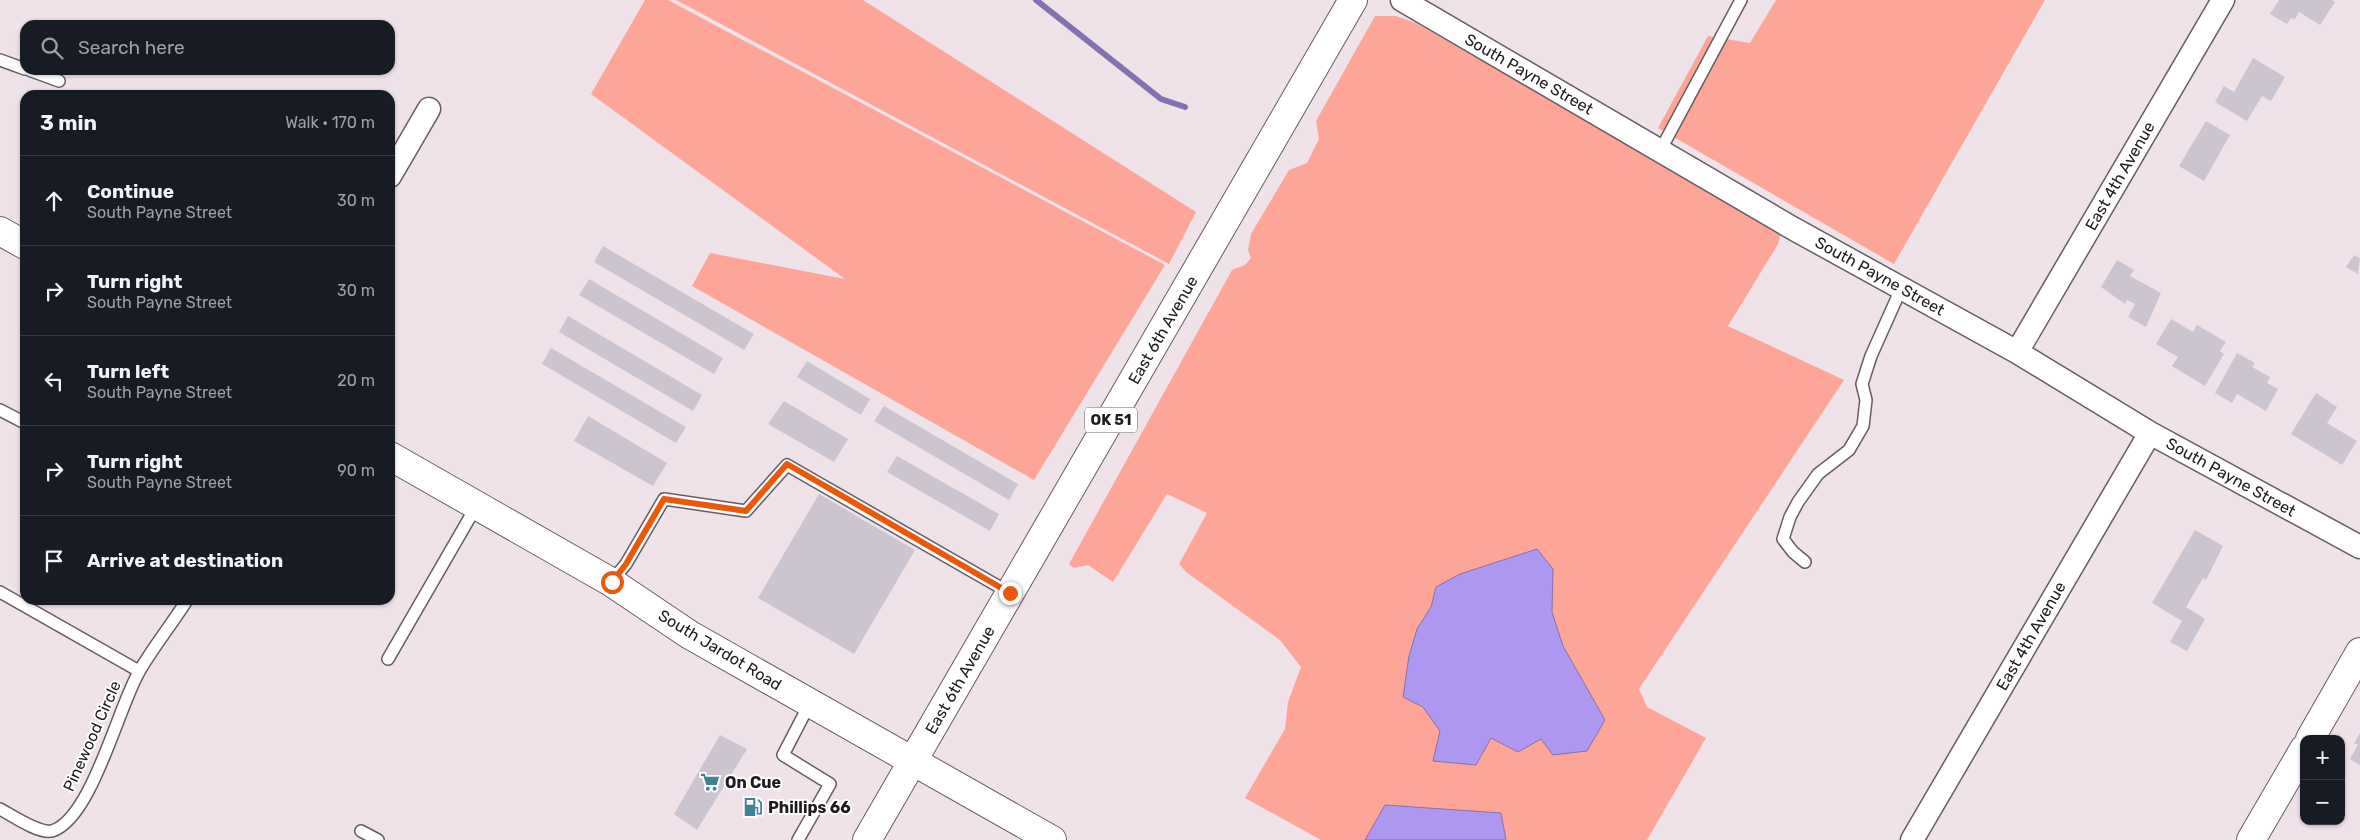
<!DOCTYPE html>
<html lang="en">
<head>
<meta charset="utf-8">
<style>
  :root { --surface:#171b24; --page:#20242c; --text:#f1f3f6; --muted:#9ea1a6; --line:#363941 }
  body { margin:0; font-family:Rubik,sans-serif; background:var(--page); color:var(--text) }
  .controls { position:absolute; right:15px; bottom:15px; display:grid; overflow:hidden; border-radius:10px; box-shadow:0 1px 4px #0004 }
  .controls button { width:45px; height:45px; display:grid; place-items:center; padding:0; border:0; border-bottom:1px solid var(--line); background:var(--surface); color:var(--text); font:25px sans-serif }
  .stop { position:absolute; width:15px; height:15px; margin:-11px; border:4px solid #ea580c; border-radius:50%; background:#fff }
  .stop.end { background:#ea580c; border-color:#fff; box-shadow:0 1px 5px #0008 }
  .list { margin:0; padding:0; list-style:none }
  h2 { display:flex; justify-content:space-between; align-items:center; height:65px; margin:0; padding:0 20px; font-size:21px }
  h2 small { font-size:16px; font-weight:400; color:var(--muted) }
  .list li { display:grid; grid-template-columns:32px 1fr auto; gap:15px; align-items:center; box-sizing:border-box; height:90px; padding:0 20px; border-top:1px solid var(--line) }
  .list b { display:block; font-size:19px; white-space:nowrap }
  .list p { margin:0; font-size:16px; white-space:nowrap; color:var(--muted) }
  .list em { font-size:16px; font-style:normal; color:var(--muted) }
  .icon { flex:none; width:28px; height:28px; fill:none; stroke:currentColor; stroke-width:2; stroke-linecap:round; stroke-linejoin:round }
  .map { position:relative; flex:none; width:2360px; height:840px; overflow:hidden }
  .search { position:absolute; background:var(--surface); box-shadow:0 1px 4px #0004; left:20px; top:20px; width:375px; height:55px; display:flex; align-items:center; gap:12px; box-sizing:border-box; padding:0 18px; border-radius:15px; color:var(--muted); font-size:19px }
  .panel { position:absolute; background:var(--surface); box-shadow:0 1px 4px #0004; left:20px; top:90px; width:375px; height:515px; border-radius:15px }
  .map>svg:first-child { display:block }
  .green { fill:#fda698 }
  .water { fill:#ae98f1; stroke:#8372b1 }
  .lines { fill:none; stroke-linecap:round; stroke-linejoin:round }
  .stream { stroke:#8372b1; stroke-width:6 }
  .building { fill:#ccc4cf }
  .lane-casing { stroke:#675c62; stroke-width:14 }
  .street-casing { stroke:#675c62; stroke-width:25 }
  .secondary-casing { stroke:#675c62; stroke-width:30 }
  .primary-casing { stroke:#675c62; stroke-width:30 }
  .lane { stroke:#fff; stroke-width:11 }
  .street { stroke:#fff; stroke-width:22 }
  .secondary { stroke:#fff; stroke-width:28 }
  .primary { stroke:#fff; stroke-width:28 }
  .route { stroke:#ea580c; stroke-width:6 }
  .labels { text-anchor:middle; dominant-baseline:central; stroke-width:4; stroke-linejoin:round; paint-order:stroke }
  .shield { fill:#fff; stroke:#625f61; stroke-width:1 }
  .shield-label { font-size:15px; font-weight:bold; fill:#1f1a1d }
  .street-label { font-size:16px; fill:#1f1a1d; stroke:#fff }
  .poi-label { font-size:16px; font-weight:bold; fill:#1f1a1d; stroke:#fff; text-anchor:start }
</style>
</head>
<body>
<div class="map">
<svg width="2360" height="840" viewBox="0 0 2360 840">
  <rect width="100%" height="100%" fill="#efe2e9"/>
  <path class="green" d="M645,0h23l497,265 -131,215 -342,-194 18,-33 135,26 -254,-185z
    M676,0h187l333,212 -27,52z
    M1776,0h269l-151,264 -236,-136 50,-92 42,7z
    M1375,16h21l20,7 365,209 -3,12 -50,82 116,54 -205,309 8,18 59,31 -59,102h-326l-76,-42 40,-69 3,-27 13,-35 -21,-27 -94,-68 -7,-8 28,-51 -40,-19 -54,88 -25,-17 -14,3 -5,-4 163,-294 13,-5 6,-7 -3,-8 3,-16 38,-64 18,-7 12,-24 -3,-18z"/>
  <path class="water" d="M1537,549l16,20 -1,43 11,34 42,74 -18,31 -34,4 -12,-16 -23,13 -27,-14 -15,27 -43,-4 7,-30 -17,-24 -20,-10 6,-41 8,-27 14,-22 5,-20 24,-13z
    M1385,805l116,8 5,27h-141z"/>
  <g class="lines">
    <path class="stream" d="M1036,0l125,99 24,8"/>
  </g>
  <path class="building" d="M2279,0h53l3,2 -15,23 -21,-13 -4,7 -4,-1 -4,6 -17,-10z
    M2253,58l32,19 -14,24 -9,-5 -15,25 -32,-19 9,-16 10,6z
    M2206,121l24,14 -26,46 -25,-15z
    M603,246l151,88 -10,16 -150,-88z
    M2354,255l6,3 -2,16 -12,-7z
    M2117,260l17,10 -4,6 31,17 -15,34 -18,-10 7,-13 -8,-4 -2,4 -24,-17z
    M589,279l134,79 -9,16 -135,-79z
    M568,316l134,79 -9,16 -134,-79z
    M2171,319l22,13 4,-7 29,17 -6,9 4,3 -19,32 -33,-20 6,-9 -22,-13z
    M551,348l135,79 -10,16 -134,-79z
    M2237,353l18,10 -3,4 18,10 -3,6 11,6 -12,22 -29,-17 -5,9 -17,-10z
    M807,361l63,38 -9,16 -64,-38z
    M2316,393l21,14 -10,16 30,18 -15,24 -51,-31z
    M784,401l64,38 -14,23 -66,-38z
    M884,406l134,78 -9,16 -135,-79z
    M588,416l79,47 -14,23 -79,-45z
    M897,456l102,58 -9,17 -103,-59z
    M819,494l96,56 -61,104 -96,-56z
    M2195,530l28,16 -17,34 -3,-2 -17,29 19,12 -18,32 -17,-9 12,-21 -30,-18z
    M2360,733v32l-10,-6 8,-14 -4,-2z
    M720,735l27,14 -50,81 -23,-16z"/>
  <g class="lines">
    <g class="lane-casing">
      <path id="lane" d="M0,60l25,9
        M29,70l30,11
        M1660,151l81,-151
        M0,410l25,13
        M1805,562l-12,-10 -10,-13 7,-22 8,-15 20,-28 31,-24 14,-24 3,-26 -4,-16 9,-28 30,-67
        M611,582l15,-18 38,-65 82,12 41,-46 223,128
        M0,592l139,79
        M388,659l89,-154
        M0,809c11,6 39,25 52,22 40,-12 67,-127 88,-161 14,-24 32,-46 47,-70
        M361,831l17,9
        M798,840l32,-56 -47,-29 27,-52"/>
    </g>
    <g class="street-casing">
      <path id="street" d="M1402,0l392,229 223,123 133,81 210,114
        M390,176l39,-67
        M2017,352l206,-352
        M1912,840l238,-407"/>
    </g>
    <g class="secondary-casing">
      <path id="secondary" d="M0,231l25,14
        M390,456l221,126 79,53 362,205
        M2310,739l50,-87
        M2251,840l53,-91"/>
    </g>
    <g class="primary-casing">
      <path id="primary" d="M867,840l486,-840"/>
    </g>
    <use href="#lane" class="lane"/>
    <use href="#street" class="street"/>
    <use href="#secondary" class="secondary"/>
    <use href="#primary" class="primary"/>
  </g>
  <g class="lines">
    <path class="route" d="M612,582l14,-18 38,-65 82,12 41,-47 223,129"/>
  </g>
  <defs>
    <g id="supermarket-bare" transform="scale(1.5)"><path d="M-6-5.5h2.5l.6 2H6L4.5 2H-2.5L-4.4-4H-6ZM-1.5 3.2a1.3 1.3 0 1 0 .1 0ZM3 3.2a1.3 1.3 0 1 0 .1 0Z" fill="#438196" stroke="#fff" stroke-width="2.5" paint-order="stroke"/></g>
    <g id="fuel-bare" transform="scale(1.5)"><path d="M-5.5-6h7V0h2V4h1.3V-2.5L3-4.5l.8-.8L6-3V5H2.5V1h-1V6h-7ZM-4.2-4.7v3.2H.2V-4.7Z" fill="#438196" stroke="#fff" stroke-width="2.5" paint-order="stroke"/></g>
  </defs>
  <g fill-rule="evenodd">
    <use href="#supermarket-bare" x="710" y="782"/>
    <use href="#fuel-bare" x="753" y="807"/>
  </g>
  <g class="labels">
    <rect class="shield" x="1085" y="407.5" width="52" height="25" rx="4"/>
    <g class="shield-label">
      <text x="1111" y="420">OK 51</text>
    </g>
    <g class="street-label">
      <text transform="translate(1529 74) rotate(30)">South Payne Street</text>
      <text transform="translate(2120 176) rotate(-60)">East 4th Avenue</text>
      <text transform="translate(1880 276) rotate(29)">South Payne Street</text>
      <text transform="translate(1163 330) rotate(-60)">East 6th Avenue</text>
      <text transform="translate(2231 477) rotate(29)">South Payne Street</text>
      <text transform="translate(2031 636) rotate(-60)">East 4th Avenue</text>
      <text transform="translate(720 650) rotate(31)">South Jardot Road</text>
      <text transform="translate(960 680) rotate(-60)">East 6th Avenue</text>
      <text transform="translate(92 736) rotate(-66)">Pinewood Circle</text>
    </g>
    <g class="poi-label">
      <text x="725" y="782">On Cue</text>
      <text x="768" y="807">Phillips 66</text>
    </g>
  </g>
</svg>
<div class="controls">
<button>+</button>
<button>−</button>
</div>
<div class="stop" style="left:612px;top:582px"></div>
<div class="stop end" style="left:1010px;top:593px"></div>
<div class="search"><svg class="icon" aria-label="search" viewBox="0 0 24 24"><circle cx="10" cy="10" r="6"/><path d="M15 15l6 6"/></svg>Search here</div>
<section class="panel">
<h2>3 min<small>Walk · 170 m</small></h2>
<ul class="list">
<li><svg class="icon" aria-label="ahead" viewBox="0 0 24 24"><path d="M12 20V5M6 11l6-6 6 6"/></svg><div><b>Continue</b><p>South Payne Street</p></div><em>30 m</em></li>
<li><svg class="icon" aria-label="right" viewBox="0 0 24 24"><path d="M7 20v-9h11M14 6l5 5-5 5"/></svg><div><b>Turn right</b><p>South Payne Street</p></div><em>30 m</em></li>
<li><svg class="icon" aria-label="left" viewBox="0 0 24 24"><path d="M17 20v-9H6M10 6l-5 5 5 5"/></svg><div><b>Turn left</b><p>South Payne Street</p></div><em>20 m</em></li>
<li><svg class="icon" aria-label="right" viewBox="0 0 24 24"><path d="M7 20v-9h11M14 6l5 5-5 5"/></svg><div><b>Turn right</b><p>South Payne Street</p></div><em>90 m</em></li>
<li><svg class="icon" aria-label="arrive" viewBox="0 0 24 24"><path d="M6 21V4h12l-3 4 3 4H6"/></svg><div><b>Arrive at destination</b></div></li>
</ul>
</section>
</div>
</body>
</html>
